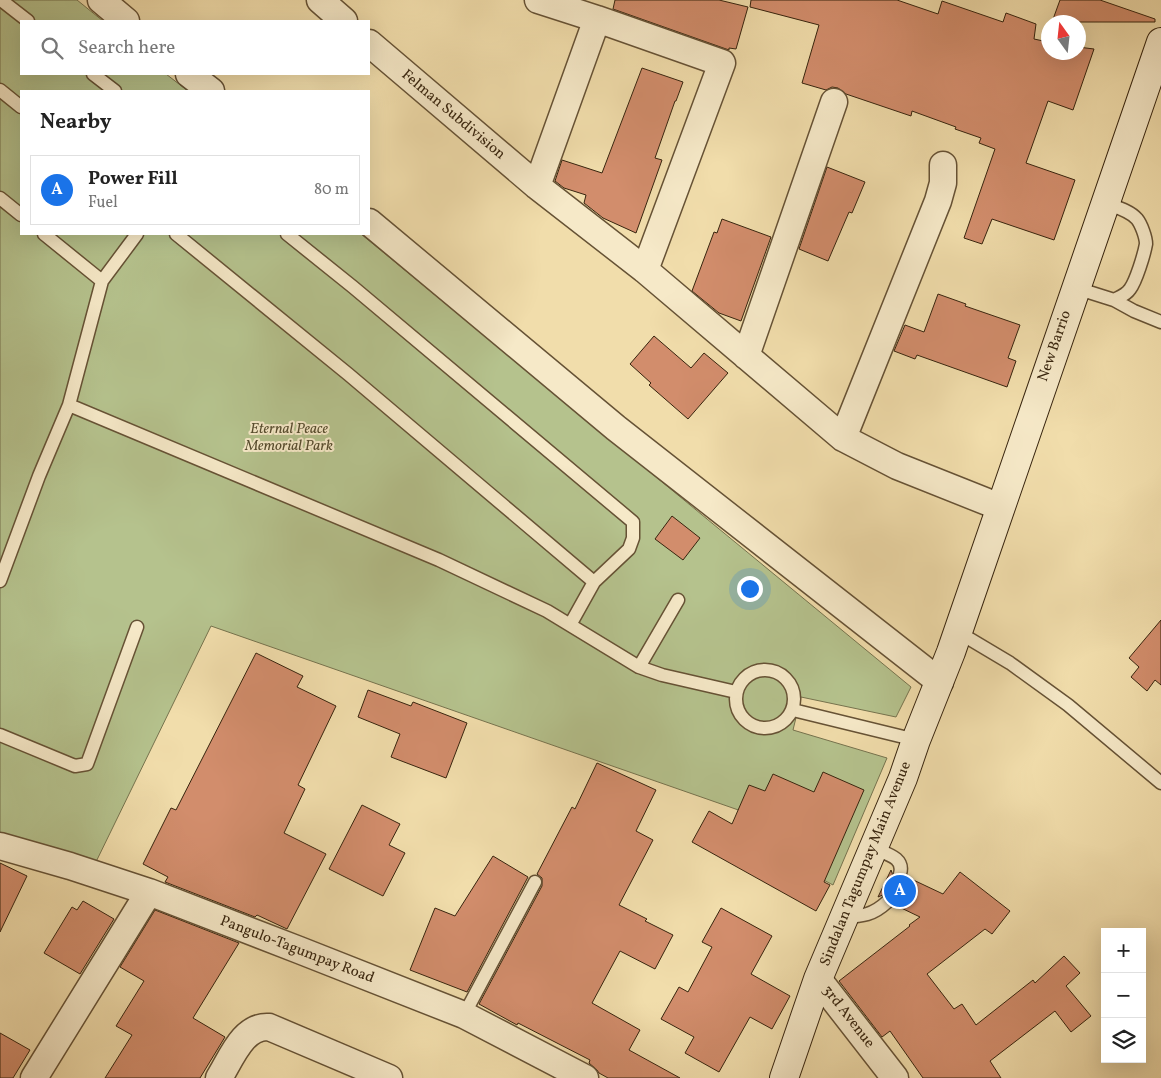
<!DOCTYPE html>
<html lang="en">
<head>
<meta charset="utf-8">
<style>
  :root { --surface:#fff; --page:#f6f6f6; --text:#222; --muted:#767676; --line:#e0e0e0; --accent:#1a73e8 }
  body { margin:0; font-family:Vollkorn,serif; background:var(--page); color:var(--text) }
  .controls { position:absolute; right:15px; bottom:15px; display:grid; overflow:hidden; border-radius:0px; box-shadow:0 5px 20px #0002 }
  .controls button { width:45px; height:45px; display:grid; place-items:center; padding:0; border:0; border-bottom:1px solid var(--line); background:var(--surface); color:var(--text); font:25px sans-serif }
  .compass { position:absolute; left:1041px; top:15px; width:45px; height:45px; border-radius:50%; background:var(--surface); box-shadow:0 5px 20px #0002; rotate:345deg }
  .you { position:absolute; left:749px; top:588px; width:18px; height:18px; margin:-12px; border:4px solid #fff; border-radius:50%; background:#1a73e8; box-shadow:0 0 0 8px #1a73e833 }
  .badge { display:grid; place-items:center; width:32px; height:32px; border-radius:50%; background:var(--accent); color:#fff; font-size:16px; font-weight:700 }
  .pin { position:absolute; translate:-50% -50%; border:2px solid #fff; box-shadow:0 1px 5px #0006 }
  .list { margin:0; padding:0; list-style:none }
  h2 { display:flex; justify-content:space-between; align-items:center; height:65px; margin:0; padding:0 20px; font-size:21px }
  h2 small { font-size:16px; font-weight:400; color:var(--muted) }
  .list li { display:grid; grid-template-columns:32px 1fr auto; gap:15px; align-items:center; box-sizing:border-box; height:70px; margin:0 10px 10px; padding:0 10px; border:1px solid var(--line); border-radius:0px }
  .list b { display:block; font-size:19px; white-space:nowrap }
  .list p { margin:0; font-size:16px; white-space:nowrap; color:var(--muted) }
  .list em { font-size:16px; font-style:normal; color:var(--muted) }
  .icon { flex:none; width:28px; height:28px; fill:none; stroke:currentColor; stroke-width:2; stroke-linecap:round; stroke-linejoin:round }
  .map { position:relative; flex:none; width:1161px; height:1078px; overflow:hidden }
  .search { position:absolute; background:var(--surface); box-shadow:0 5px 20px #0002; left:20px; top:20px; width:350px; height:55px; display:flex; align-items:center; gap:12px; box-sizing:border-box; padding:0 18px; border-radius:0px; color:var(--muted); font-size:19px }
  .panel { position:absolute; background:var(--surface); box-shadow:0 5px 20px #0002; left:20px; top:90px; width:350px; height:145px; border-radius:0px }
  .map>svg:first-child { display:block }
  .green { fill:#b5c28d; stroke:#76734e }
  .building { fill:#d28d6c; stroke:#37240e }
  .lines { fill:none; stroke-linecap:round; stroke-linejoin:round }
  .service-casing { stroke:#665235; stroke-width:15 }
  .minor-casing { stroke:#665235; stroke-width:29 }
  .secondary-casing { stroke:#37240e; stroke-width:30 }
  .service { stroke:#f6e9c8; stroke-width:12 }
  .minor { stroke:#f6e9c8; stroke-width:26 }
  .secondary { stroke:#f6e9c8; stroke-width:28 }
  .labels { text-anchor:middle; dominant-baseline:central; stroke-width:4; stroke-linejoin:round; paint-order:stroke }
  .street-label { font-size:15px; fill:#37240e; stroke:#f6e9c8 }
  .park-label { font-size:15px; font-style:italic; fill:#564c2e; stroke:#f6e9c8 }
</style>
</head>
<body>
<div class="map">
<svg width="1161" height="1078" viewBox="0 0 1161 1078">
  <rect width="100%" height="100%" fill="#f1ddab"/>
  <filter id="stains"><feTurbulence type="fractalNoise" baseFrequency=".004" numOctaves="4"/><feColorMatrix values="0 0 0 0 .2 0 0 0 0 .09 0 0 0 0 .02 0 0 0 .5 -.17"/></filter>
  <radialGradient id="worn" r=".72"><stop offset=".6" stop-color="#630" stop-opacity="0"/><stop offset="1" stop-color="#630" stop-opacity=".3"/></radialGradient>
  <path class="green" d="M0,0h77l26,21h-82v53h145l22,17h-167v143h340l550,453 -15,30 -95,-20 -8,33 94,28 -54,127 -74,-39 -12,-33 -536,-187 -118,242 -93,-29z"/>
  <path class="building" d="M615,0h104l29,7 -12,42 -7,-1v2l-116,-41z
    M751,0h146l41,14 4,-13 61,21 3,-9 30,11 -2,15 14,3v10h30v-5l16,2 -21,61 -25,-9 -22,62 49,17 -21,60 -62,-21 -10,25 -18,-6 31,-89 -16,-6 2,-5 -26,-9 1,-2 -44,-16 -1,5 -65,-22 -8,-6 -6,-1 -6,3 -24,-7 17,-58 -69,-18z
    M1060,0h40l55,19v3h-103z
    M642,68l41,14 -7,19h-1l-20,57 7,2 -26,73 -33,-15 -19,-15 2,-8 -22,-7 -9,-7 7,-21 40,13z
    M827,167l38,15 -13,31 -3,-1 -21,49 -29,-12z
    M722,219l49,18 -30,84 -22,-8 -27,-22 22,-59 3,1z
    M938,294l28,10 -1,2 55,19 -12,33 8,3 -9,26 -90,-32 -2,4 -21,-8 11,-26 19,7z
    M654,336l37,32 13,-15 24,20 -40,46 -39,-34 2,-2 -21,-19z
    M672,516l28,22 -17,22 -28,-21z
    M1161,620v65l-6,-5 -8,11 -16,-14 8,-10 -10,-9z
    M256,653l47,23 -6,11 39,19 -38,79 7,4 -21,44 42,21 -39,75 -30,-14 -2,2 -90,-35 3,-5 -25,-13 28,-56 5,2z
    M368,690l43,16 2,-4 54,21 -21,55 -55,-21 9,-23 -42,-17z
    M597,763l59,27 -20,41 17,9 -34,65 28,14 -2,2 28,14 -18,34 -35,-18 -28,52 48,27 -11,20 51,28h-72l-9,-5 -2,-3 -8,-7 1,-3 -72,-37 -1,2 -38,-21 63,-118v-8l-5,-4 35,-67 3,2z
    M823,772l41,18 -40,92 6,3 -14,26 -124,-69 17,-31 23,13 17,-39 16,6 8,-17 41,18z
    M362,805l38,19 -11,21 16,8 -22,43 -54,-27z
    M493,856l35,21 -61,115 -57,-22 25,-62 20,8z
    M0,863l27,13 -27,56z
    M891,870l4,11 8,1 4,-5 36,17 17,-22 50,39 -18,23 -7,-5 -58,45 27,35 8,-5 14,21 57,-45 2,3 29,-27 16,17 -14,13 25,30 -20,16 -16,-21 -65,50 11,17h-78l-33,-47 -8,6 -43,-56 71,-55 -1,-1 11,-8 -25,-12v-5l-5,-5 -5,-1 -7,3z
    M83,901l31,18 -34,55 -36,-21 28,-46 5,3z
    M721,908l51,28 -21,38 39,22 -18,33 -22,-12 -31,55 -34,-19 9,-16 -33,-18 18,-32 9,5 24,-45 -10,-5z
    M155,910l84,33 -46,75 32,19 -25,41h-95l27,-43 -16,-9 28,-45 -24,-14z
    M0,1033l30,17 -17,28h-13z"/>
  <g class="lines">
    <g class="service-casing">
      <path id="service" d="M1,0l27,21
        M93,74l22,17
        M0,90l21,17
        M0,198l21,17
        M1105,203c10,4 24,7 32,16 4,5 9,18 9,25 -2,11 -10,37 -16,45 -4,6 -10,8 -16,11
        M44,234l58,47
        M176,234l172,140 246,208
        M287,234l66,53 280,235v16l-4,11 -35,33 -24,43
        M1076,288l38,12 20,11 27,11
        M69,405l370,155 108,51 92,56 23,8 74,17
        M0,581l39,-105 30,-71 33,-124 35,-47
        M958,632l52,31 58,42 93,78
        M639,667l39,-67
        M736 699a29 29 0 1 1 58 0a29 29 0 1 1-58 0Z
        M793,710l123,30
        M0,735l75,31 12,-2 50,-137
        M873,848c13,6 32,9 27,26
        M844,917c19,-1 29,-2 43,-15
        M464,1015l71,-133"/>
    </g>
    <g class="minor-casing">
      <path id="minor" d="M101,0l25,21
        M320,0l24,21
        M538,0l59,19
        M369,43l168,143 108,84 198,168 54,28 103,41
        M189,74l22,17
        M537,186l60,-167 125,44 -77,207
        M369,222l247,206 324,254
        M746,356l88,-254
        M843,438l95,-237 5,-18v-18
        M0,846l70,20 79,26 150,58 165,65 121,63
        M818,979l77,99
        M34,1078l115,-186
        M219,1078c12,-19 24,-53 50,-51l120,51"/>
    </g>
    <g class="secondary-casing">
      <path id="secondary" d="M784,1078l34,-99 85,-201 13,-38 35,-88 210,-610"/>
    </g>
    <use href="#service" class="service"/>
    <use href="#minor" class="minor"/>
    <use href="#secondary" class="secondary"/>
  </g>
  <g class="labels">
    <g class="street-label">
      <text transform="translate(453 115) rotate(40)">Felman Subdivision</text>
      <text transform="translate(1055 346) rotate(-71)">New Barrio</text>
      <text transform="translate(866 864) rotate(-68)">Sindalan Tagumpay Main Avenue</text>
      <text transform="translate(297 950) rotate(21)">Pangulo-Tagumpay Road</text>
      <text transform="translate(848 1017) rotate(52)">3rd Avenue</text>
    </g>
    <g class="park-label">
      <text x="289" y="429">Eternal Peace<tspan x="289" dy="17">Memorial Park</tspan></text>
    </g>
  </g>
  <rect width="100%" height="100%" filter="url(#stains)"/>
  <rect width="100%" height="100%" fill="url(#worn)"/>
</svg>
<div class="controls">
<button>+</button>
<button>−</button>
<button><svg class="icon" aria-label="layers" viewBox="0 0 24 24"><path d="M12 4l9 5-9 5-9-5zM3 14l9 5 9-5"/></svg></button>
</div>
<svg class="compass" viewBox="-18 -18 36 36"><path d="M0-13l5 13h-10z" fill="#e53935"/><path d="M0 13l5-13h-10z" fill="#767676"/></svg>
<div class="you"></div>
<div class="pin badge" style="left:900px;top:891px">A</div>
<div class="search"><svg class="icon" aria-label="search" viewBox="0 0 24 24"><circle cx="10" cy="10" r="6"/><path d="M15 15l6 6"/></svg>Search here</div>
<section class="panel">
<h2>Nearby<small></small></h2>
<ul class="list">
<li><span class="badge">A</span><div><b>Power Fill</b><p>Fuel</p></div><em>80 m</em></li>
</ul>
</section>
</div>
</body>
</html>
